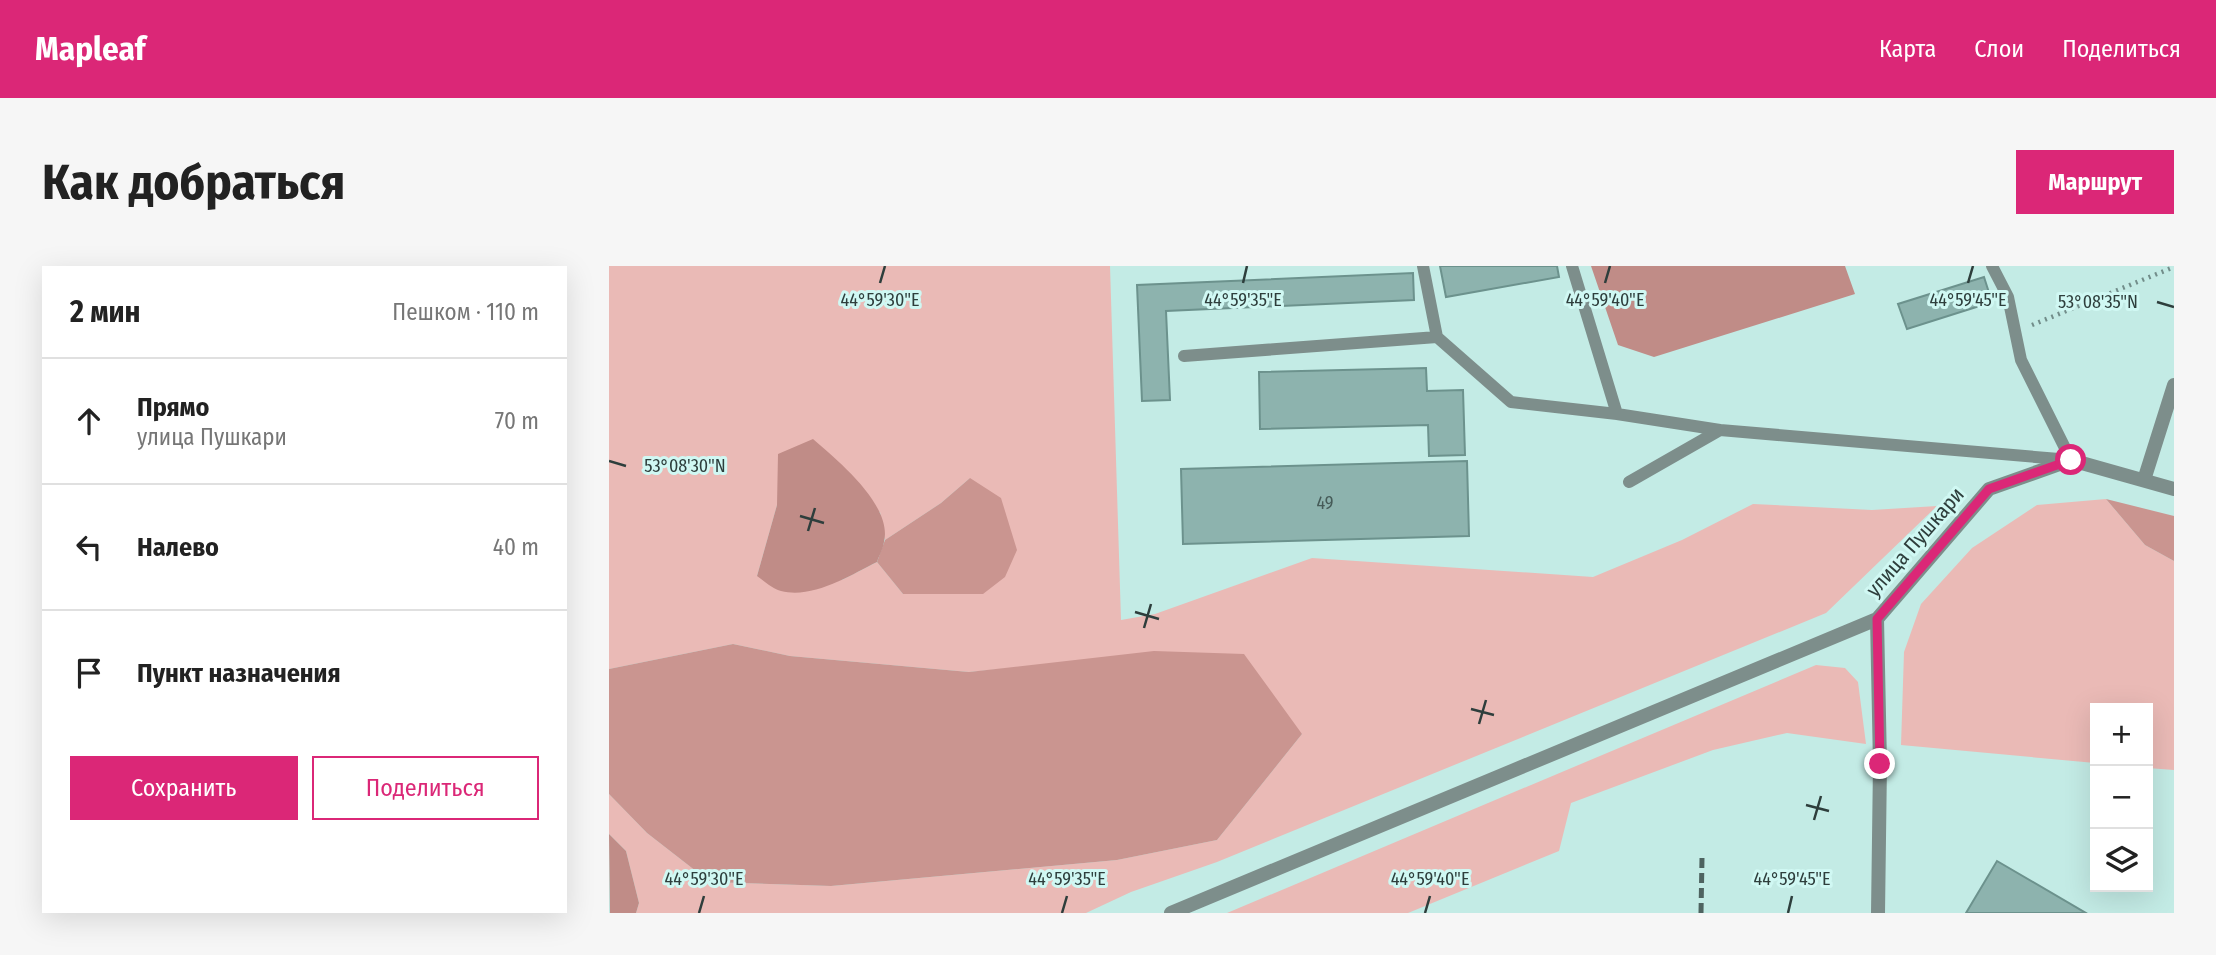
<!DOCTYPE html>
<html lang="ru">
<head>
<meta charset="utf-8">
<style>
  :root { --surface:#fff; --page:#f6f6f6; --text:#222; --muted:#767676; --line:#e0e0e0; --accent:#db2777 }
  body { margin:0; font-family:"Fira Sans Condensed",sans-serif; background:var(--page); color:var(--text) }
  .controls { position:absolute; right:21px; bottom:21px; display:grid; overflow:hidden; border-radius:0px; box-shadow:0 7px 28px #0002 }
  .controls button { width:63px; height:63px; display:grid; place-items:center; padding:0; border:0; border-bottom:2px solid var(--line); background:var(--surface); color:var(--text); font:35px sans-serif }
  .stop { position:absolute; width:21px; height:21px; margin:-16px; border:5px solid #db2777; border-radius:50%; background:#fff }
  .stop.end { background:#db2777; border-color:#fff; box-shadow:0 2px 7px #0008 }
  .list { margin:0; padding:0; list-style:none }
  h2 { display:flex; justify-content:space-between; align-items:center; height:91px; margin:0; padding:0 28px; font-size:30px }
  h2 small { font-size:23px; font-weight:400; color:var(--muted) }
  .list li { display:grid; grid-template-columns:46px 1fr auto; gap:21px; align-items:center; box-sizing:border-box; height:126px; padding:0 28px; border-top:2px solid var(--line) }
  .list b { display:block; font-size:26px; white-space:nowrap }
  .list p { margin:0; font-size:23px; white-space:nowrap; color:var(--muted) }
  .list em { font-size:23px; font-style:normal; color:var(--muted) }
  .actions { display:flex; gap:14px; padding:21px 28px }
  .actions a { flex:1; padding:16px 0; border:2px solid var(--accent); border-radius:0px; text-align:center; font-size:24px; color:var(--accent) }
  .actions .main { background:var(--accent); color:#fff }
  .icon { flex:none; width:38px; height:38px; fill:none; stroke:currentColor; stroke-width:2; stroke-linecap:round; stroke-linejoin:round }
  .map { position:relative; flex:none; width:1565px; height:647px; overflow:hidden; border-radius:0px }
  header { display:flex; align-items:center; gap:42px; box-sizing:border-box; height:98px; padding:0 35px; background:var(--accent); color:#fff }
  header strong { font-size:33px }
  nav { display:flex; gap:38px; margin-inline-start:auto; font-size:24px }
  .intro { display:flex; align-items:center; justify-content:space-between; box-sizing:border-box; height:168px; padding:0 42px }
  h1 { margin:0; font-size:49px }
  .button { padding:18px 32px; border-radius:0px; background:var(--accent); color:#fff; font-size:24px; font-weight:700 }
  main { display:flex; gap:42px; padding:0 42px }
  aside { flex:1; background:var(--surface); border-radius:0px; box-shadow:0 7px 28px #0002 }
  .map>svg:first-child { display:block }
  .green { fill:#eabab6; fill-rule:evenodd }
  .forest { fill:#ca9590 }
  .water { fill:#c08c87 }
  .building { fill:#8db3ae; stroke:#6c928d; stroke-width:2 }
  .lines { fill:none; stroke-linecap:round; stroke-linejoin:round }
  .path { stroke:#728d8a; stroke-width:4.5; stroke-dasharray:2 5; stroke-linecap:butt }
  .service { stroke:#7d8e8b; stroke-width:12 }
  .minor { stroke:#7d8e8b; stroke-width:14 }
  .rail { stroke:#4e6360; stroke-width:5; stroke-dasharray:10 5; stroke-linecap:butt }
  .route { stroke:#db2777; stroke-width:9 }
  .ticks { fill:none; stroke:#2e3e3c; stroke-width:2.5 }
  .labels { text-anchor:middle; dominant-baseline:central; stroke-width:6; stroke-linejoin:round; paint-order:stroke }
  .number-label { font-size:18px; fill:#465b58 }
  .street-label { font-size:21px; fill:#2e3e3c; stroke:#d0f8f3 }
  .ticks-label { font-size:18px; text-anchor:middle; fill:#2e3e3c; stroke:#d0f8f3; stroke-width:6; stroke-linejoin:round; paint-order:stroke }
</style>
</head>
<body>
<header>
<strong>Mapleaf</strong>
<nav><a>Карта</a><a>Слои</a><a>Поделиться</a></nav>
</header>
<div class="intro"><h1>Как добраться</h1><a class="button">Маршрут</a></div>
<main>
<aside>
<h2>2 мин<small>Пешком · 110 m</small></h2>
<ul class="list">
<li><svg class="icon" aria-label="ahead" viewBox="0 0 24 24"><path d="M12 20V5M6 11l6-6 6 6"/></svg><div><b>Прямо</b><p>улица Пушкари</p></div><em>70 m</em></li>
<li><svg class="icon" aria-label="left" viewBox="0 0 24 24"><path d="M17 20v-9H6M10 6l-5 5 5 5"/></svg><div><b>Налево</b></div><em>40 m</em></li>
<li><svg class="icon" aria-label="arrive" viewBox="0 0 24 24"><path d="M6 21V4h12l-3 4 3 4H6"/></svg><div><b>Пункт назначения</b></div></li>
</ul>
<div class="actions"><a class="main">Сохранить</a><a>Поделиться</a></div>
</aside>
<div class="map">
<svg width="1565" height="647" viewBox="0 0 1565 647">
  <rect width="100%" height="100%" fill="#c3ebe5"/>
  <path class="green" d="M0,0h501l11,354 34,-6 157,-56 281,19 89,-37 71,-36 119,6 65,-4 -111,107 -609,249 -86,30 -45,21h-450l3,-10 -13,-52 -17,-17v-40l38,39 63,49 121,4 286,-26 100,-20 85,-106 -268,-68 -65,6 -179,-16 -57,-12 -124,25zM361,212l-67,116 -26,-32 -35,18 -85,-4 20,-71 103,7 5,28 56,-37z
    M1497,233l39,46 29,16v209l-26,-2v-60h-53v55l-194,-18 3,-93 17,-48 51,-56 65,-43z
    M1207,399l29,3 13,14 8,62 -79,-11 -74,17 -142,53 -12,48 -151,62h-181z"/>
  <path class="forest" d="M361,212l31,20 16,52 -12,27 -22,17h-80l-26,-32 8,-22 56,-37z
    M1497,233l68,17v45l-29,-16z
    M124,378l57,12 179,16 185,-21 90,3 58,80 -85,106 -100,20 -286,26 -121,-4 -63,-49 -38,-39v-125z"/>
  <path class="water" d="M982,0h254l10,28 -201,63 -36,-12z
    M204,173c24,21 80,66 71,103 -1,7 -5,14 -7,20 -28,14 -64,37 -96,29 -8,-2 -17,-10 -24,-15l20,-71 1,-51z
    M0,568l17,17 13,52 -3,10h-26z"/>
  <path class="building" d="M831,0h117l2,11 -113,20z
    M804,7l1,27 -248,11 4,89 -28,1 -5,-116z
    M1375,11l8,25 -85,27 -9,-25z
    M817,102l1,23 36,-1 2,65 -36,1 -1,-31 -168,4 -1,-57z
    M858,195l2,75 -286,8 -2,-75z
    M1388,595l89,52h-120z"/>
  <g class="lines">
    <path class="path" d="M1423,59l142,-58"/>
    <path class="service" d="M814,0l14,71
      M963,0l45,148
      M1383,0l16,31 13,63 50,100
      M575,90l253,-19 74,65 106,12 103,16
      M1020,216l91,-52 351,30"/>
    <path class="minor" d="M1535,214l30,-95
      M1268,353l3,145 -2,149
      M562,647l706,-294 112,-130 82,-29 103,29"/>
    <path class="rail" d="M1092,647l1,-55"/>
  </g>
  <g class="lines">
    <path class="route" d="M1271,498l-3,-145 112,-130 82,-29"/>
  </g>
  <path class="ticks" d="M271,17l5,-17M634,17l4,-17M996,17l5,-17M1359,17l5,-17M1548,36l17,5M0,195l17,5M191,250l24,7M199,265l7,-23M526,346l24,7M535,362l7,-24M862,443l23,6M870,458l7,-24M1197,539l23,6M1205,554l7,-24M90,647l5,-17M453,647l5,-17M816,647l5,-17M1179,647l4,-17"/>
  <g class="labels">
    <g class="number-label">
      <text x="716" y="237">49</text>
    </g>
    <g class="street-label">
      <text transform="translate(1306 276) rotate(-49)">улица Пушкари</text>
    </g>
  </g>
  <g class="ticks-label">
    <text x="271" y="40">44°59'30"E</text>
    <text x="634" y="40">44°59'35"E</text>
    <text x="996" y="40">44°59'40"E</text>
    <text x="1359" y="40">44°59'45"E</text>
    <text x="1489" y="42">53°08'35"N</text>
    <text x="76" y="206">53°08'30"N</text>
    <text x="95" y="619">44°59'30"E</text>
    <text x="458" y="619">44°59'35"E</text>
    <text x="821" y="619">44°59'40"E</text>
    <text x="1183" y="619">44°59'45"E</text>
  </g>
</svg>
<div class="controls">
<button>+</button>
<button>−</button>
<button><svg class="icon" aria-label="layers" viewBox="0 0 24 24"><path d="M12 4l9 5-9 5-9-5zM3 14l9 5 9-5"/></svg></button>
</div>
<div class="stop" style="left:1462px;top:194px"></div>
<div class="stop end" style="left:1271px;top:498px"></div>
</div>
</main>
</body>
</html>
